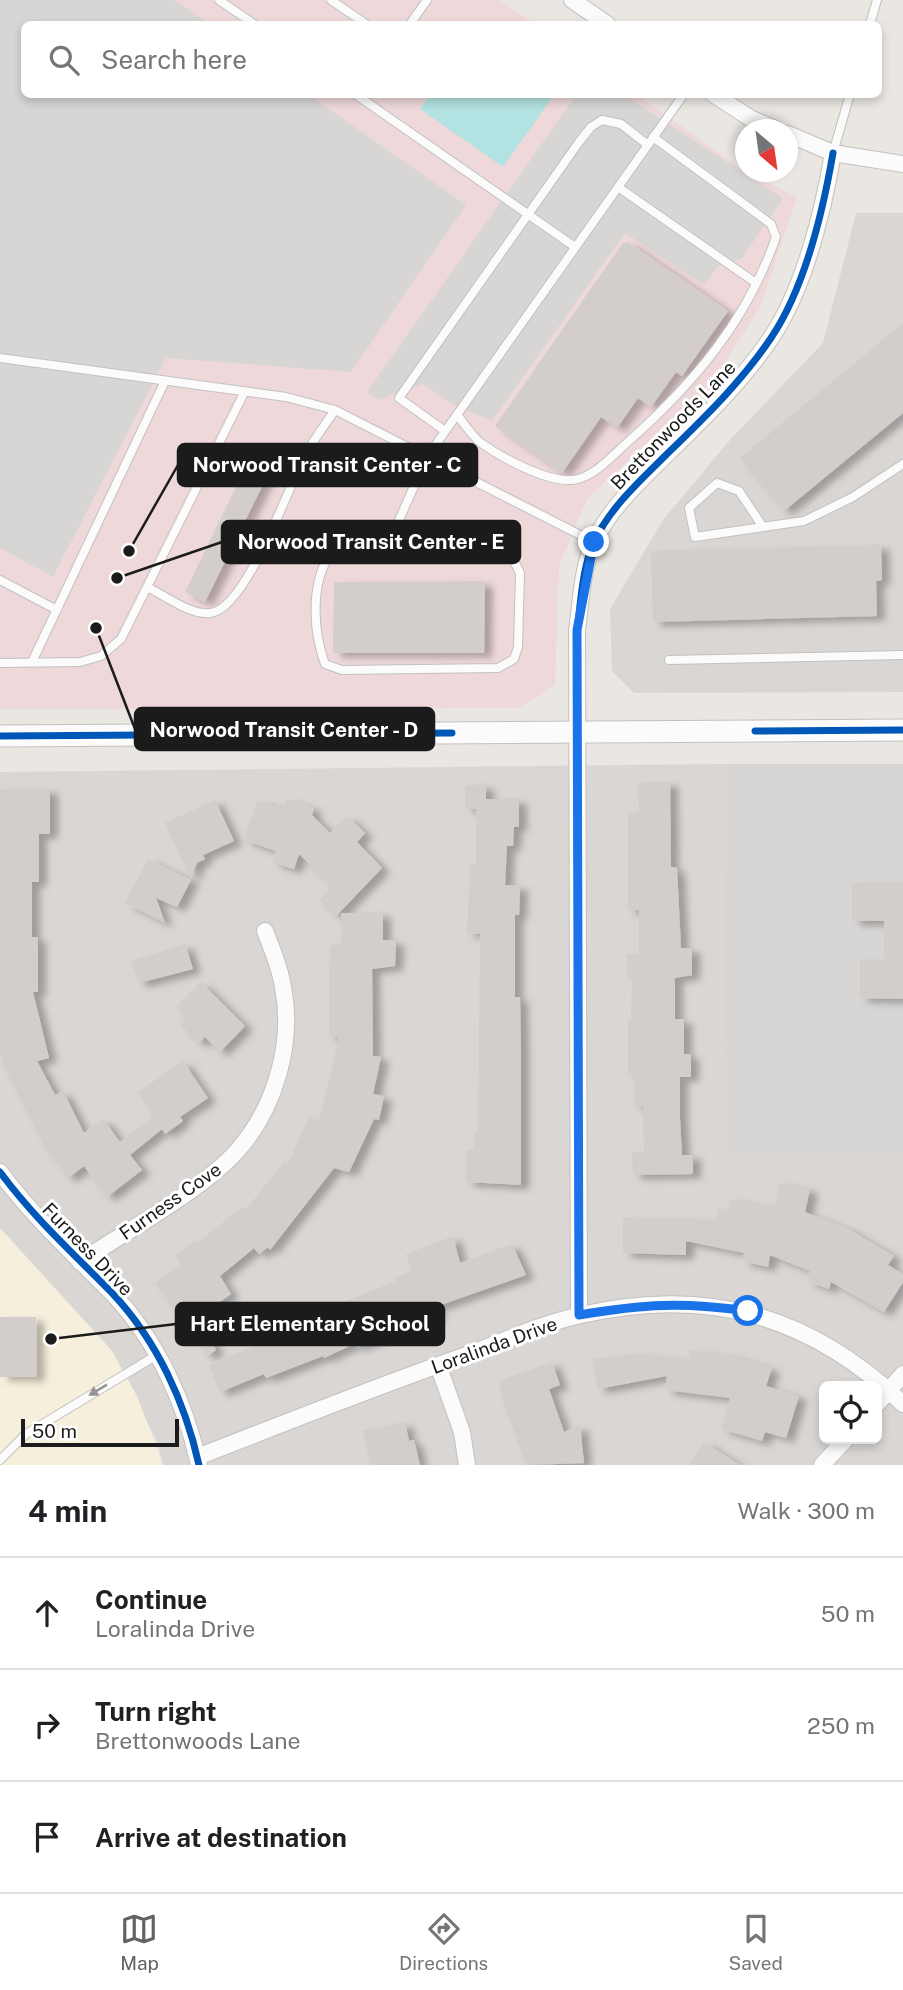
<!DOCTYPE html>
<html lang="en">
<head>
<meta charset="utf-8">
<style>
  :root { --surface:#fff; --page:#f6f6f6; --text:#202124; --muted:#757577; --line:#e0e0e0; --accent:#636261 }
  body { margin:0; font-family:"Public Sans",sans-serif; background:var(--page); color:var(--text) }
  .controls { position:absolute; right:21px; bottom:21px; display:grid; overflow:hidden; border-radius:10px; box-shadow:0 4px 10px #0003 }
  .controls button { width:63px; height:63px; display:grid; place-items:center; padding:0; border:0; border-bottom:2px solid var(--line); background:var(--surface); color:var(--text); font:35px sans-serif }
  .compass { position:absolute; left:735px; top:119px; width:63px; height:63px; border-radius:50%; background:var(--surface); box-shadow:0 4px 10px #0003; rotate:151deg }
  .scale { position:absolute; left:21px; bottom:18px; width:158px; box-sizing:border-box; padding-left:7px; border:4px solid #1b1b1b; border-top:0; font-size:19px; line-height:24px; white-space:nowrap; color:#1b1b1b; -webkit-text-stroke:5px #fff; paint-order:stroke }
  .stop { position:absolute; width:21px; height:21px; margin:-16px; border:5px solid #1a73e8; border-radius:50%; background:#fff }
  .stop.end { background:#1a73e8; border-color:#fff; box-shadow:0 2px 7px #0008 }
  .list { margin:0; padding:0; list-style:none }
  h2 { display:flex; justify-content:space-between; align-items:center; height:91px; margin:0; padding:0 28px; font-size:30px }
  h2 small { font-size:23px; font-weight:400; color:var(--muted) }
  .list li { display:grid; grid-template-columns:46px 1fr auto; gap:21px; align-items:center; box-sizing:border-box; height:112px; padding:0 28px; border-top:2px solid var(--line) }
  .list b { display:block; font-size:26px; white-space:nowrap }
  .list p { margin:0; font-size:23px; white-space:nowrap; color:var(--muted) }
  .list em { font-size:23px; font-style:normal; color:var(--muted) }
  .icon { flex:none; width:38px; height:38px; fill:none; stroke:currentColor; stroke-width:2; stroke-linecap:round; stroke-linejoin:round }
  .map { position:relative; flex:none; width:903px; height:1465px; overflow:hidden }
  .search { position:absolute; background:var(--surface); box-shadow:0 4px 10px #0003; left:21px; right:21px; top:21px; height:77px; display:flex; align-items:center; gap:18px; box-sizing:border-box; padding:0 24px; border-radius:10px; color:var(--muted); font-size:26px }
  .sheet { height:427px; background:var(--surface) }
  nav { display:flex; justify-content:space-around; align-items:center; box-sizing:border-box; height:98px; border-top:2px solid var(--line); background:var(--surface); font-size:19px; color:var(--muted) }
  nav a { display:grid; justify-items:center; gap:4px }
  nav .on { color:var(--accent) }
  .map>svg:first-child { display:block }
  .residential { fill:#d9d6d4; fill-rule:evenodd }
  .commercial { fill:#eed8da }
  .education { fill:#f6efdc }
  .religious { fill:#d8d6d4 }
  .water { fill:#b2e2e1 }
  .building { fill:#d3cecb; filter:url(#shadow) }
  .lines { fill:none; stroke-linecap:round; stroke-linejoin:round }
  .service-casing { stroke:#c2c1bf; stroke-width:10 }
  .minor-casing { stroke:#c2c1bf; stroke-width:18 }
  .tertiary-casing { stroke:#c2c1bf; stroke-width:23 }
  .service { stroke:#fcfbfb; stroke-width:8 }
  .minor { stroke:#fcfbfb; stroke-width:16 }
  .tertiary { stroke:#fcfbfb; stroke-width:21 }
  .cycleway-casing { stroke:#fff; stroke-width:11 }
  .cycleway { stroke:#0057b8; stroke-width:7 }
  .oneway { fill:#979696 }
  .route { stroke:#1a73e8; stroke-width:9 }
  .labels { text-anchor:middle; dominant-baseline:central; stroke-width:6; stroke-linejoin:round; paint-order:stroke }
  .street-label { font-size:19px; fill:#1b1b1b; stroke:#fff }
  .leader { fill:none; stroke:#1b1b1b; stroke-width:2.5 }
  .callout-dot { fill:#1b1b1b; stroke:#fff; stroke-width:2.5 }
  .callout { fill:#1b1b1b; stroke:#1b1b1b; stroke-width:2.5 }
  .callout-label { font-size:21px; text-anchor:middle; font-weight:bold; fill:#fff }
</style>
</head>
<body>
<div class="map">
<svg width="903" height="1465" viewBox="0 0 903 1465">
  <defs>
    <filter id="shadow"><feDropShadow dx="8" dy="4.5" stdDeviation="3.5" flood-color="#0004"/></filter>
  </defs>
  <rect width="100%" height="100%" fill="#eae6e2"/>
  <path class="residential" d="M856,213h47v479l-269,1 -22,-22 -2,-62 53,-89 67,-80 93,-97z
    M722,764l1,392 180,-1v310h-740l-5,-21 -46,-93 -112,-123v-456zM824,1386h53v53h-53z"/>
  <path class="commercial" d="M0,0h499l36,24h-511v70l613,1 109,77 51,25 -37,111 -50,76 -123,115 -28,67 -4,119 -35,23 -520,1z"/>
  <path class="education" d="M0,1228l112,123 25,45 26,69h-163z"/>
  <path class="religious" d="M0,0h175l34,24h-185v70l285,1 157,110 -115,167 -185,-14 -113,219 -53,-29z
    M576,95h48l159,103 -41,60 -24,8 -14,19 -79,-52 -133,188 -40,-17 -29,-20 -44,16 -12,-8z
    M722,764h181v391l-180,2z"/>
  <path class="water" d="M430,95v-1l124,1 -51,72 -83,-58z"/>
  <path class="building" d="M628,242l100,69 -46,65 -6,-4 -25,35 -13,-9 -21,30 -16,-11 -39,56 -67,-47 128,-183z
    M903,323v90l-119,98 -44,-53z
    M254,450l21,10 -70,142 -20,-10z
    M881,545l1,35 -6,1 1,35 -224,6 -2,-71z
    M482,581l3,3 -1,69h-151l1,-71z
    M670,782l1,85 6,1 4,80h11v27l-17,3v41h9v35h7v23h-11v42l2,36h11v19l-60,1 -1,-23h12l-1,-45h-8l-1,-34h-6v-54h3l1,-41 -5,-1v-23l12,1v-45h-11v-98h11l-1,-29z
    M465,785h21v14h33v28h-5l-1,19h-6l-2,39 15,1 -1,29h-4v82h5l1,53v135l-55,-3v-32h8v-17h4l2,-199h-13l3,-69h6v-56l-11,-1z
    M0,789h50v45h-11v48h-7v55h6v55h-5l16,66 -12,3 18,34 8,-4 21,42 19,-14 17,23 34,-26 -16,-24 45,-31 25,37 -28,19 3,4 -18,13 -3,-5 -32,26 12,15 -35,27 -23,-31 -16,12 -24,-32 -40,-79 -4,-16z
    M286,799l28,9 -2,7 18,18 17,-17 18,17 -8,9 25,26 -46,48 -17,-17 13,-13 -33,-32 -5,15 -22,-7 4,-11 -32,-11 13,-40 26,9z
    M215,800l19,41 -31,14 2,4 -8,4 -6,15 -26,-55z
    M148,859l43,21 -14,27 -21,-9 9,25 -40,-20z
    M852,883h51v116l-43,-1v-38h24v-39h-32z
    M341,913h42v27h13l-1,26 -23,3 1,87 8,1 -8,37 11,2 -5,24 -5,-1 -25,53 -15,-4 -64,82 -2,-3 -9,7 -5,-6 -34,28 11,18 -33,23 18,33 -9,6 -52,-73 27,-19 -7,-9 20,-15 2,3 45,-36 3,4 39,-50 4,3 21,-47 10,4 20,-84h-10v-55l1,-37h11z
    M185,944l8,25 -54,14 -8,-22z
    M201,982l44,44 -25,26 -15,-15 -6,6 -18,-18 7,-6 -12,-12z
    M779,1183l31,6 -5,23 42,16 47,28 -6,9 15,9v8l-19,30 -53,-30 -2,7 -22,-8 3,-10 -40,-16 -2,12 -26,-6 2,-8 -58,-12v14l-63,-2v-36l94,3 2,-12 9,2 2,-11 45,9z
    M453,1236l7,27 52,-19 14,31 -91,32 3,8 -81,32 -1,-4 -32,15 -1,-2 -57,22 -2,-4 -44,18 -11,-27 102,-42 3,7 31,-12 -6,-14 57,-23 -2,-3 18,-7 -6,-17z
    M0,1317h36l1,60h-37z
    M690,1350l39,5 43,13 -6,18 33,10 -13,42 -21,-6 -3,9 -41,-12 9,-31 -65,-8 2,-14 -69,13 -6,-30 45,-5 52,6z
    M552,1362l8,23 -11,4 15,43 16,-7 4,38 -58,2 -27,-75 2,-1 -2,-8z
    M405,1422l4,19 5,-1 6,25h-50l-7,-34z
    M704,1442l36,23h-51z"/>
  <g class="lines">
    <g class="service-casing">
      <path id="service" d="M219,0l35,24
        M331,0l35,24
        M410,24l17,-24
        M870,24l7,-24
        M355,94l220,153
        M833,153l17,-59
        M618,187l138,96
        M0,358l286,39 49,13 259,132
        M457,415c7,8 15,21 24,28 21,15 72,43 97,36 19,-5 36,-25 51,-38 65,-58 118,-120 147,-204l-5,-13 -118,-87
        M445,431l-46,-33 180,-256 12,-15 11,-7 19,4 27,21
        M763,527l-24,-36 -22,-8 -28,25 6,29 109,-16 49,-24 50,-33
        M388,545h-49c-30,26 -27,83 -14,119l17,6 156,-2 16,-9 4,-12 2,-74 -10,-20 -17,-9 -105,1 39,-88 257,-363
        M0,580l57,30
        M147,587c17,8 44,29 64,26 36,-6 77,-125 94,-158 9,-16 20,-30 30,-45
        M669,660l234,-5
        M32,662l133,-281
        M0,663l80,-1 21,-6 20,-17 124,-248
        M0,1460l26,-26 131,-79"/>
    </g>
    <g class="minor-casing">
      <path id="minor" d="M572,0l35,24
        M713,94l37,24 27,12
        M788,134l45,19 70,11
        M0,1172c33,45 74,82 113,122 44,47 72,108 86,171
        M80,1262c46,-31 121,-71 157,-111 38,-43 57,-107 46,-164 -3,-20 -11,-38 -18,-56
        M579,1315l-2,-685c4,-28 5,-62 17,-88 16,-35 48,-63 75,-90 37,-36 73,-71 102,-114 33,-49 52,-127 62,-185
        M438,1365l24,67 5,33
        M877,1404l26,-30
        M197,1457c88,-34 175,-69 264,-100 39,-14 79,-33 120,-42 126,-29 229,0 322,89
        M822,1465l24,-26"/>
    </g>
    <g class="tertiary-casing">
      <path id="tertiary" d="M0,736l903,-6"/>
    </g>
    <use href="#service" class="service"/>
    <use href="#minor" class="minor"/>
    <use href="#tertiary" class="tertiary"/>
    <g class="cycleway-casing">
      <path id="cycleway" d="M755,731l148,-1
        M0,736l452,-3
        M0,1172c33,45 74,82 113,122 44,47 72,108 86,171
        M579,1315l-2,-685c4,-28 5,-62 17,-88 16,-35 48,-63 75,-90 37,-36 73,-71 102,-114 33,-49 52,-127 62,-185"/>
    </g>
    <use href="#cycleway" class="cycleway"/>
  </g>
  <defs><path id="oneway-solid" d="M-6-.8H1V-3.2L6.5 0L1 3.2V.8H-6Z" transform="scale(1.75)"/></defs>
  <use class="oneway" href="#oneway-solid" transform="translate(98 1390) rotate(149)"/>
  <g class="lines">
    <path class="route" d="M594,542l-17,88 2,685c65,-11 103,-13 169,-4"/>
  </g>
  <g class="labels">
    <g class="street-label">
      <text transform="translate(673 425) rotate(-46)">Brettonwoods Lane</text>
      <text transform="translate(170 1201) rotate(-35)">Furness Cove</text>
      <text transform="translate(88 1249) rotate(46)">Furness Drive</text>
      <text transform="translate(494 1345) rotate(-20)">Loralinda Drive</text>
    </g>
  </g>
  <path class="leader" d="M129 551L178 465M117 578L222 542M96 628L135 729M51 1339L176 1324"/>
  <g class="callout-dot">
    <circle cx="129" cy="551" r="7"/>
    <circle cx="117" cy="578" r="7"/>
    <circle cx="96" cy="628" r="7"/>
    <circle cx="51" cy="1339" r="7"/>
  </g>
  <g class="callout">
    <rect x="178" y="444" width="299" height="42" rx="7"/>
    <rect x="222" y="521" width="298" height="42" rx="7"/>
    <rect x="135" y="708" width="299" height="42" rx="7"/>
    <rect x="176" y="1303" width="268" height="42" rx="7"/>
  </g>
  <g class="callout-label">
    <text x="327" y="472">Norwood Transit Center - C</text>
    <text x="371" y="549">Norwood Transit Center - E</text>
    <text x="284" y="737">Norwood Transit Center - D</text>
    <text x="310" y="1331">Hart Elementary School</text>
  </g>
</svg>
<div class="controls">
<button><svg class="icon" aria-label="locate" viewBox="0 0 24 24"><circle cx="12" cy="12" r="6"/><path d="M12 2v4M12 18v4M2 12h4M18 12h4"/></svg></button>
</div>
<svg class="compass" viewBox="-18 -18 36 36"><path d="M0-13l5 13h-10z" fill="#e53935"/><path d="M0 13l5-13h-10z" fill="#757577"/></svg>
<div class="scale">50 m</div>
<div class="stop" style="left:748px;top:1311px"></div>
<div class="stop end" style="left:594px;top:542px"></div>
<div class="search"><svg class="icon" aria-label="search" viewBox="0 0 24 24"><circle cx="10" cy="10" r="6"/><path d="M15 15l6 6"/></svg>Search here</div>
</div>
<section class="sheet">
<h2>4 min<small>Walk · 300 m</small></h2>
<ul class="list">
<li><svg class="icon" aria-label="ahead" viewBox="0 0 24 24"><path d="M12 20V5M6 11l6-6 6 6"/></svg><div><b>Continue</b><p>Loralinda Drive</p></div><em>50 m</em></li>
<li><svg class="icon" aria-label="right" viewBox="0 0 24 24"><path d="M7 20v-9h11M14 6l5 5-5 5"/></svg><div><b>Turn right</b><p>Brettonwoods Lane</p></div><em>250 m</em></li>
<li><svg class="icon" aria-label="arrive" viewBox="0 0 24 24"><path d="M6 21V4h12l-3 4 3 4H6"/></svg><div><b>Arrive at destination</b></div></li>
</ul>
</section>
<nav>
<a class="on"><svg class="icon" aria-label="map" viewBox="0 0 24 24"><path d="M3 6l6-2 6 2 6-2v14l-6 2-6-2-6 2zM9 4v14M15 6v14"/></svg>Map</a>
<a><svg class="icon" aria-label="directions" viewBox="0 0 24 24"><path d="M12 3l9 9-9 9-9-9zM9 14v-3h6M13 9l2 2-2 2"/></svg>Directions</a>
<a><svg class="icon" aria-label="saved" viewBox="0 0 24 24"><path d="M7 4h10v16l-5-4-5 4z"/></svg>Saved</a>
</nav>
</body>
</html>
